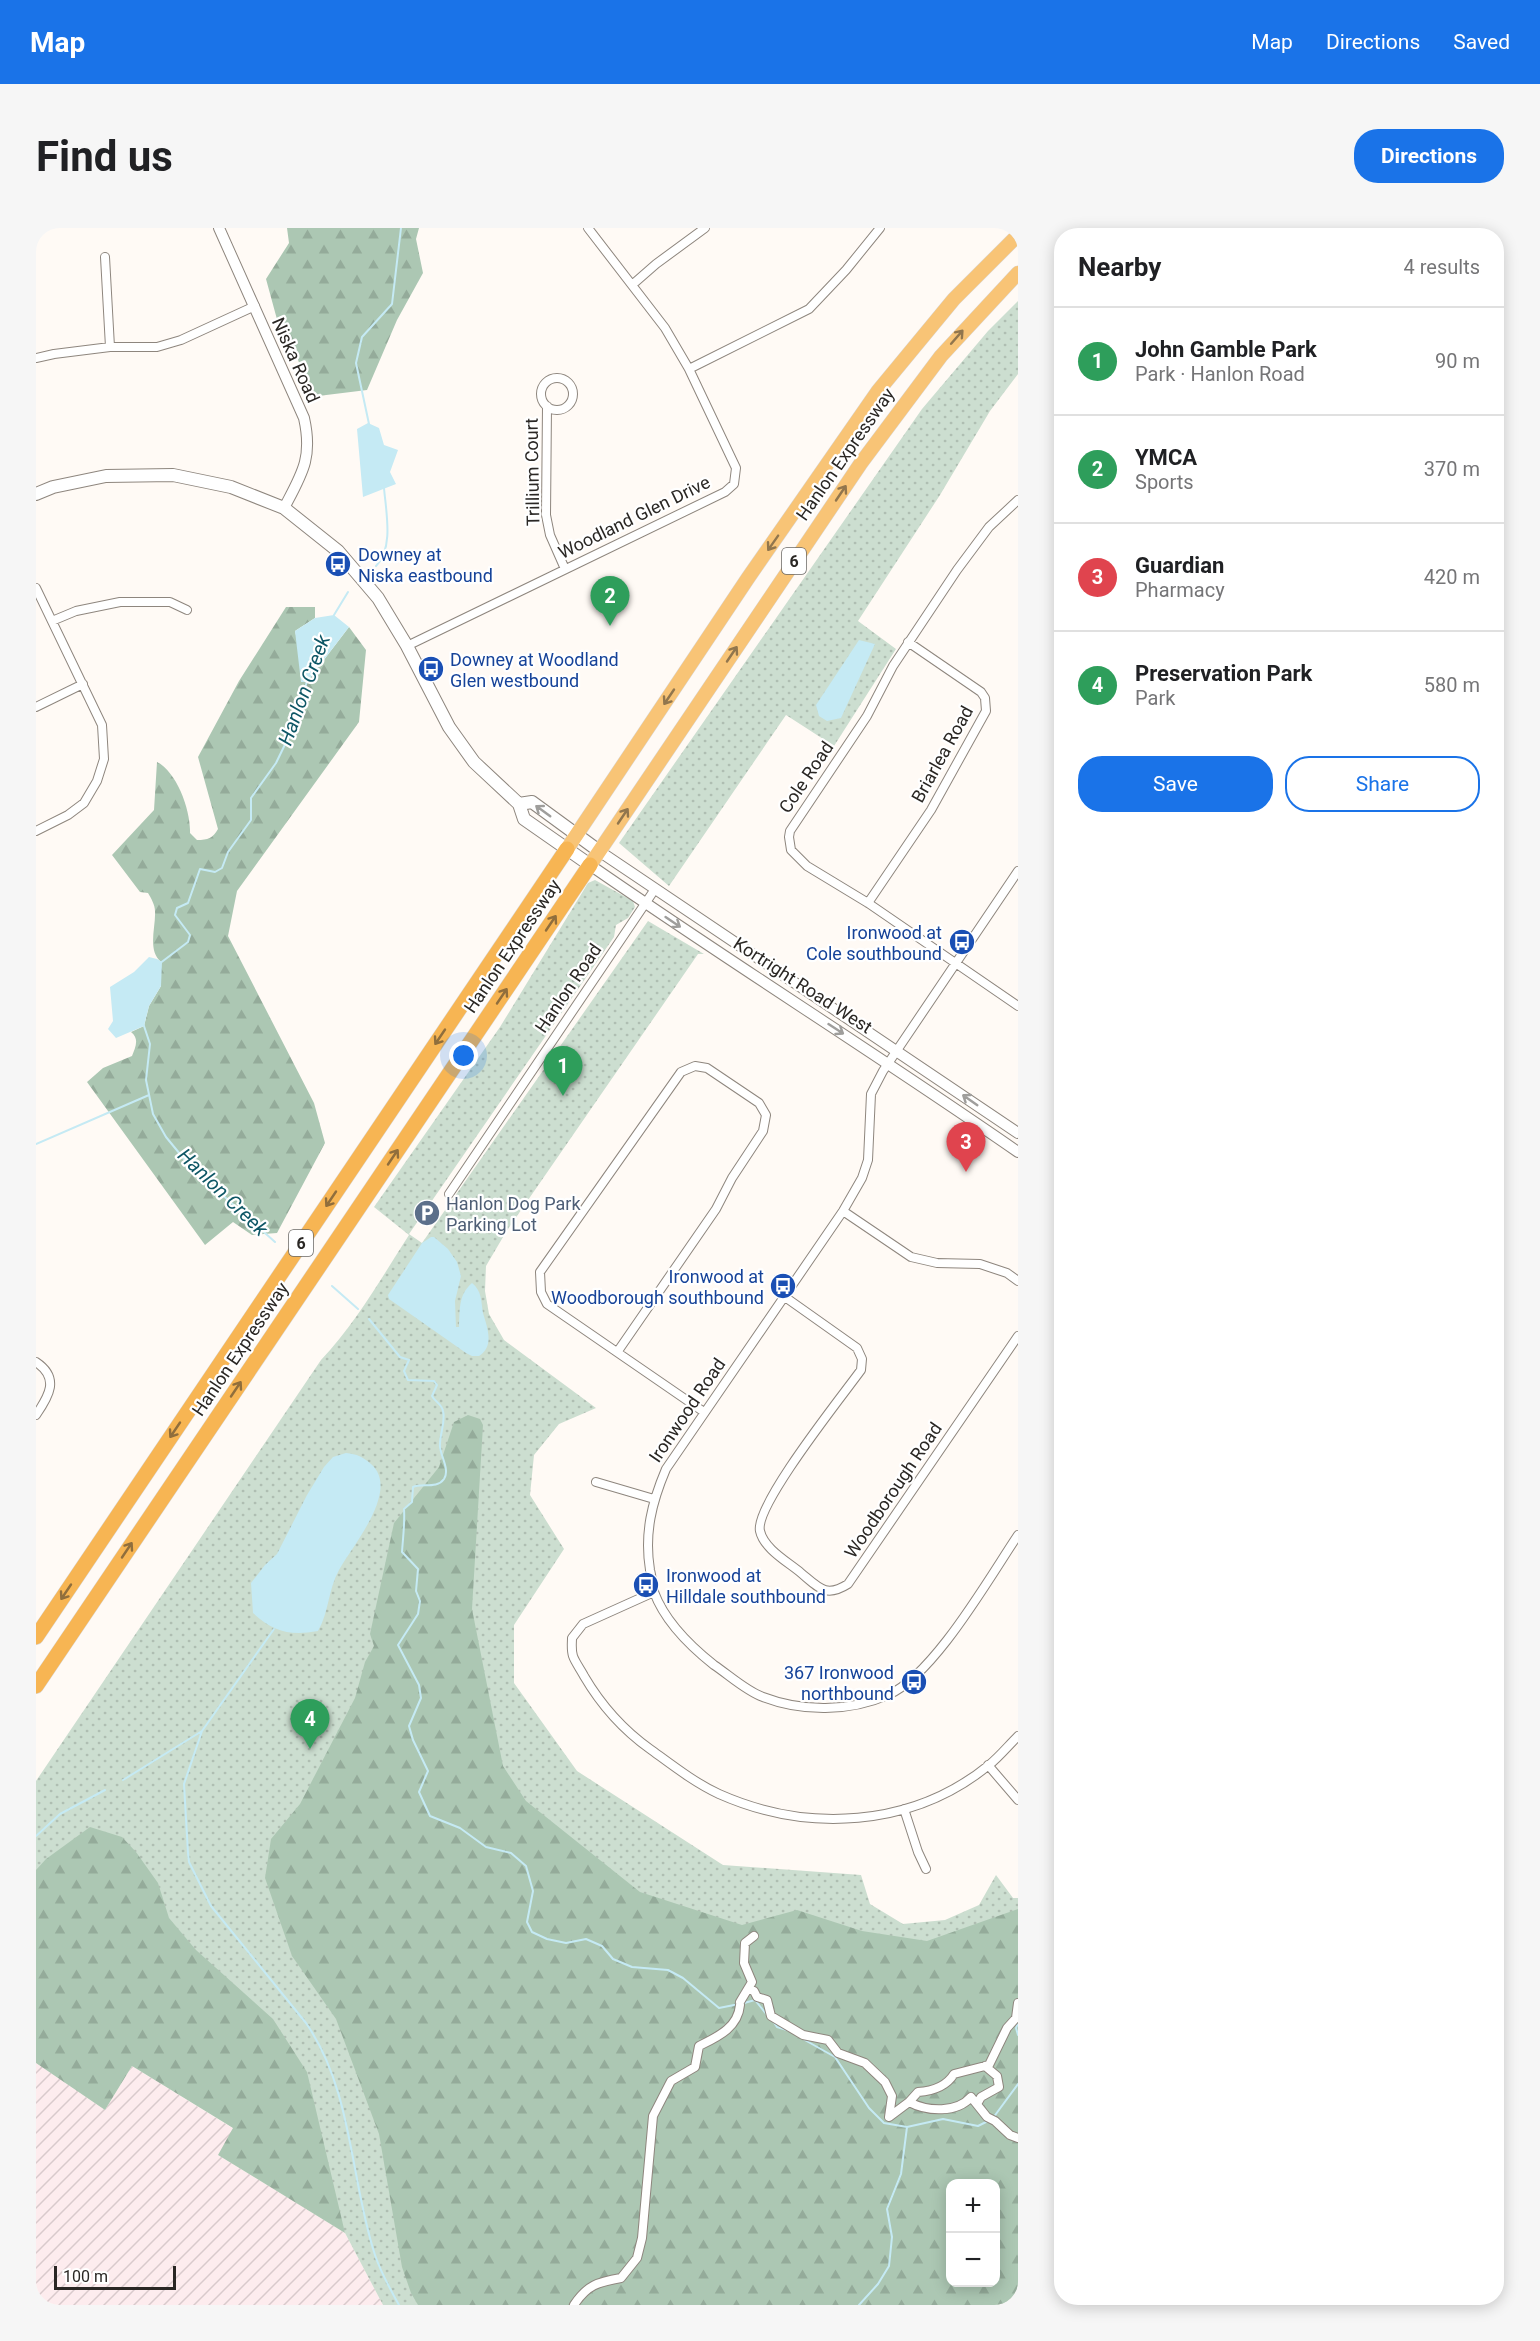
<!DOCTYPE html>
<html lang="en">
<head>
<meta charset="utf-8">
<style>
  :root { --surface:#fff; --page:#f6f6f6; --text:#202124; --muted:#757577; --line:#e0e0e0; --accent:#1a73e8 }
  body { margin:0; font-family:Roboto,sans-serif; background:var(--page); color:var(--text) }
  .controls { position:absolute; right:18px; bottom:18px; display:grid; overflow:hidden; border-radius:12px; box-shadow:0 3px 15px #0003 }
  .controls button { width:54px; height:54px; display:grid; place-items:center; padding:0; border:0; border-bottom:2px solid var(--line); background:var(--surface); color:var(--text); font:30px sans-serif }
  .scale { position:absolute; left:18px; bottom:15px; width:122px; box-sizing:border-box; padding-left:6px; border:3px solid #2a2724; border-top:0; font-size:16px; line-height:21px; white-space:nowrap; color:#2a2724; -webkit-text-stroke:4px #fff; paint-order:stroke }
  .you { position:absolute; left:428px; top:828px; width:21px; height:21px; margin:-15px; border:4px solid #fff; border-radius:50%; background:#1a73e8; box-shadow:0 0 0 9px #1a73e833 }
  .badge { display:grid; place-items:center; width:39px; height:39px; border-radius:50%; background:var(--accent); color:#fff; font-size:20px; font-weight:700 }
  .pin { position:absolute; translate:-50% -50px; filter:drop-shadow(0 2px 3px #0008) }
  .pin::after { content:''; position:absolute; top:32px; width:21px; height:18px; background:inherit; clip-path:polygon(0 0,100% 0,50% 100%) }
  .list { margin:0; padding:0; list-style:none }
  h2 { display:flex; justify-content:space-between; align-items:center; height:78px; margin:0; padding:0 24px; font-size:26px }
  h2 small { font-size:20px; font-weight:400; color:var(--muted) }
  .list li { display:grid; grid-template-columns:39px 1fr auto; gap:18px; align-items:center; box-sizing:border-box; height:108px; padding:0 24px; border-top:2px solid var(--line) }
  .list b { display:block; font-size:22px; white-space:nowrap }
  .list p { margin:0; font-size:20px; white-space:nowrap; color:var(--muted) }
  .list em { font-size:20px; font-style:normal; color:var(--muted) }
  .actions { display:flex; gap:12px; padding:18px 24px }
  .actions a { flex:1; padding:14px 0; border:2px solid var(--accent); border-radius:24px; text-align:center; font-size:21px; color:var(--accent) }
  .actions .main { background:var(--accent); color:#fff }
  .map { position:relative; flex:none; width:982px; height:2077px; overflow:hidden; border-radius:24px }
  header { display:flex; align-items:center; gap:36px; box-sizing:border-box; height:84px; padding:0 30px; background:var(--accent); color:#fff }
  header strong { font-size:28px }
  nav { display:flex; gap:33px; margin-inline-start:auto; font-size:21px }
  .intro { display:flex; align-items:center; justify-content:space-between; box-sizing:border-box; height:144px; padding:0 36px }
  h1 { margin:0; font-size:42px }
  .button { padding:15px 27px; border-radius:24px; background:var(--accent); color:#fff; font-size:21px; font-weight:700 }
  main { display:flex; gap:36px; padding:0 36px }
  aside { flex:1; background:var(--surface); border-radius:24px; box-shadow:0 3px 15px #0003 }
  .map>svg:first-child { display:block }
  .industrial { fill:url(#industrial-furrows) }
  .grass { fill:url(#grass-dots); fill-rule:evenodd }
  .forest { fill:url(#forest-firs); fill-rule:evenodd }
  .water { fill:#c5eaf4 }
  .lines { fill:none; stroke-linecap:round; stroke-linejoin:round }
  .stream { stroke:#c5eaf4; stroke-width:2 }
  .minor-casing { stroke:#8e867e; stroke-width:10 }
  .tertiary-casing { stroke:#8e867e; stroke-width:12 }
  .secondary-casing { stroke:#8e867e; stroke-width:14 }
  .trunk-casing { stroke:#d9d8d8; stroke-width:15 }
  .motorway-casing { stroke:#d9d8d8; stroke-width:16 }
  .minor { stroke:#fff; stroke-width:8 }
  .tertiary { stroke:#fff; stroke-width:10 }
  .secondary { stroke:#fff; stroke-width:12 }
  .trunk { stroke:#f8c476; stroke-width:14 }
  .motorway { stroke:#f7b553; stroke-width:15 }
  .oneway { stroke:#91764d }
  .oneway2 { stroke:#9f9e9c }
  .oneway3 { stroke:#906e3c }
  .labels { text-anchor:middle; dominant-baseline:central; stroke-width:4.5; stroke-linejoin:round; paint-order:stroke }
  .shield { fill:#fff; stroke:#6a6866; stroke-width:1.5 }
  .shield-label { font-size:16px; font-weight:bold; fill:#2a2724 }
  .street-label { font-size:18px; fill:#2a2724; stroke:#fff }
  .transit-label { font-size:18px; fill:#164399; stroke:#fff; text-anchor:start }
  .service-label { font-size:18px; fill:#4e5e75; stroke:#fff; text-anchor:start }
  .water-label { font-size:20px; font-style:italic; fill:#0e5766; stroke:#fff }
</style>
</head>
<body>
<header>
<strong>Map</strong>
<nav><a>Map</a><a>Directions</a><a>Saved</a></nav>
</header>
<div class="intro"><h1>Find us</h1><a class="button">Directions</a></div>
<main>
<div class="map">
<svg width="982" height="2077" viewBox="0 0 982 2077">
  <defs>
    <pattern id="industrial-furrows" width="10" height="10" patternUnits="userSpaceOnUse" patternTransform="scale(1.5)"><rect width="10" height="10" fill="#fdecee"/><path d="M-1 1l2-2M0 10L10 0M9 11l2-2" fill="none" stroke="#d9cacc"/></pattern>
    <pattern id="grass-dots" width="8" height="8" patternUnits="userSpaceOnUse" patternTransform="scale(1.5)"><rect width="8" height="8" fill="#ccded0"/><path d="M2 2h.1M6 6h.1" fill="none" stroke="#afbeb2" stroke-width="1.8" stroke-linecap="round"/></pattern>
    <pattern id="forest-firs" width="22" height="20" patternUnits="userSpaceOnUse" patternTransform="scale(1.5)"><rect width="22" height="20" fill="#acc7b3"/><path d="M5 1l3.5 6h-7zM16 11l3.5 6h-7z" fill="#94ab9a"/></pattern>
  </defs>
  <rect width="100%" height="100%" fill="#fffaf5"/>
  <path class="industrial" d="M0,1835l69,47 27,-44 102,63 -16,26 127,78 38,72h-347z"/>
  <path class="grass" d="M982,73v73l-28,37 -50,84 -82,126 38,28 -62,97 -48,-31 -117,171 -50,-43 303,-434 66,-78z
    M559,652l38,21 2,6 -7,11 -12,7 -2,12 -205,297 13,9 226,-322 56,33h-6l-192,278 -20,34 -1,25 4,23 15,26 92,68 -37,16 -25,31 -4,40 34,54 -50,76v58l63,88 146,94 138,10 9,29 33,20 42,-4 34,-15 17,-30 17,23h5v407h-635l-38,-72 -17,-43 -292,-192v-217l285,-421c35,-37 61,-83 88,-125l-35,-28 126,-180 88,-144zM915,1956h45v98h-45z"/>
  <path class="forest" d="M251,0h132l-3,11 7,34 -26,47 -30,70 -57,7 -18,-56 -14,-18 -12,-44 23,-36z
    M250,379h29v11l-20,13 12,51 42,-55 17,23 -7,72 -122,169 -9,45 86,167 11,40 -48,90 -25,2 -19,-13 -28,23 -118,-163 16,-14 29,-12c3,-8 8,-17 -1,-24l13,-6 5,-20 12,-20v-24c-14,-12 -5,-35 -6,-51 0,-6 -4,-13 -7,-18l-8,-1 -28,-37 42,-45 3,-48c20,10 34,49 33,71l7,7c11,0 16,-2 21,-11l-20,-72 41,-76z
    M432,1187l12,4 3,6 -11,184 31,157 23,35 114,91 102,33 55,-15 65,21 65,10 91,-32v396h-600l-7,-12 -9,-26 -23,-133 -43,-115 -44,-63 -27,-78 6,-39 29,-35 55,-106 10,-36 9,-16 -4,-12 24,-111 45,-56 15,-45zM915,1956h45v98h-45z
    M54,1599l32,10 14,15 22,31 11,35 27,32 77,69 34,53 38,161 -127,-78 15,-27 -101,-62 -27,44 -69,-47v-193l10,-11z"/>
  <path class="water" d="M332,195l11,5 5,17 14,5 -8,22 6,12 -33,13 -6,-68z
    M298,387l15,12 -42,55h-6l-6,-51 20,-13z
    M823,412l16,4 -34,74 -14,3 -8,-5 -3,-11z
    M113,729l8,2 5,3 -1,24 -12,20 -5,20 -28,12 -8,-9 5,-8 -3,-34 24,-15z
    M395,1009h3l14,12 9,13 4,14 -6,25 1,26h3c1,-17 -1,-32 13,-44 10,8 9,18 11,30 4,14 12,33 -4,43h-7l-6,-3 -77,-54 -1,-4 34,-52z
    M310,1225c11,1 17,4 25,11 30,26 -19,82 -32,106 -11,20 -10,42 -21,61 -28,5 -44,1 -65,-18l-2,-30 14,-18 12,-11 30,-59 17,-28 9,-10z"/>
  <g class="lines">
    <path class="stream" d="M333,196l-13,-61 6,-26 30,-33 9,-76
      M340,338c18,-18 10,-54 8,-78
      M298,387l14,-23
      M123,736l29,-22 2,-7 -15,-20 2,-7 11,-5 12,-34 15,3 7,-4 6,-16 23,-32v-22l25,-35 18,-37 13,-45
      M107,795l7,21 -4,36 7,34 13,23 23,28 86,77
      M0,916l113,-49
      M296,1058l26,23
      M333,1091l31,38 9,3 -5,11 4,9 26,1 3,4 -5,11c3,6 10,8 11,15 3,12 -4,24 -3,36 1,10 10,23 4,32 -7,10 -22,4 -31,8l-1,15 -8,7c1,14 -1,28 -2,43l16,17 -2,22 4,10 -2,13 -20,31 21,40 2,13 -12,28 4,14 15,31 -9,21 11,24 30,12 26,19 25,6 15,13 7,25 -6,31 5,10 15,7 19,4 20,-4 16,7 11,13 19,8 36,3 15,8 36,30 20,-4
      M238,1401l-72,102 -18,53 4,69 1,9 22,44 95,117c47,68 44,156 69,232 6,18 15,34 24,50
      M87,1552l79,-49
      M0,1608l24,-22 45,-24
      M708,1775l11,-3 12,15
      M737,1793l4,6 13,4
      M982,1795l-2,5 2,7
      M767,1811l32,18 34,51 15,15 23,4 36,-8 35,7 10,-5
      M957,1890l25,-34
      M823,2077l19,-21 11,-18 3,-29 -5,-28 14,-35 6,-47"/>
    <g class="minor-casing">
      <path id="minor" d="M69,29l5,90
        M596,57l24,-21 49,-36
        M0,130l18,-4 56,-7h47l24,-7 74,-34
        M653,141l120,-60 37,-39 34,-42
        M505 166a16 16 0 1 1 32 0a16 16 0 1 1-32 0Z
        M511,178l-1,109 4,20 15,34
        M982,272l-29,27 -32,43 -64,96 -26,50 -77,115 -1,6 2,13 16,16 61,37 150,103
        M0,360l66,137 2,34 -7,22 -13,22 -16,12 -32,16
        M16,393l24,-10 44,-9h50l17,8
        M371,418l318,-154 9,-8 2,-16 -47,-99 -24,-41 -77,-100
        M0,479l47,-23
        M982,643l-135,200 -12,23 -3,66 -6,18 -19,33 -177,258c-14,33 -22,64 -16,101 2,7 2,15 4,22 11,30 36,54 60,73 15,10 32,26 49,32 39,15 86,15 125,-2 46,-20 101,-117 130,-160
        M832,675l63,-93 55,-99 -1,-13 -4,-6 -73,-50
        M413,966l206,-305
        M807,983l68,46 26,6 43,1 27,9 11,8
        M749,1069l72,51 5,11 -1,11c-18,25 -107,136 -101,161 4,18 28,31 41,42 18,15 25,25 47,11l170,-248
        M582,1123l98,-142 16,-31 31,-47 3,-16 -7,-12 -52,-35 -12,-2 -14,6 -141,200 1,20 6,12 157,108
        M0,1134c24,16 13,34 0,53
        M560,1254l58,17
        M618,1364l-71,32 -11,14c0,5 -1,12 1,18 2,6 8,14 11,20 17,29 38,53 66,73 22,16 45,34 69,45 88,39 193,34 270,-29 10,-8 19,-19 29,-29
        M952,1537l30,35
        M868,1581l14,43 8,17
        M712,1761l6,2 3,6 10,3 4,16 32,19 25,5 10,13 27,10 20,19 7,14 -3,21 20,-15c19,10 48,11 62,-5l16,20 8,4 15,14 8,3
        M704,1774l12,-20 -8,-19 1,-20 9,-7
        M873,1874l9,-10c15,-1 28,-5 36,-18l35,-9 18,-37 9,-10 2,-15
        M941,1876l4,-7 18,-10 -2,-11 -12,-10
        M538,2077c13,-20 24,-23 47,-27l16,-20 5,-20 11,-122 18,-35 24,-14 4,-21c18,-9 39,-18 41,-41"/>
    </g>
    <g class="tertiary-casing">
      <path id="tertiary" d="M183,0l85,190c9,40 -2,56 -20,90
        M563,623l419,282
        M554,637c141,98 287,189 428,287"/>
    </g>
    <g class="secondary-casing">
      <path id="secondary" d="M0,266l17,-7 53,-11 67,-1 58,12 53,21 54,43 40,47 29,48 42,81 25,35 45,42 5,15 66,46
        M483,576l13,-2 67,49"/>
    </g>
    <g class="trunk-casing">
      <path id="trunk" d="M531,621l181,-271 130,-187 76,-92 64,-64
        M554,637l271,-402 80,-107 77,-83"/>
    </g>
    <g class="motorway-casing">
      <path id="motorway" d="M0,1409l531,-788
        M0,1458l554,-821"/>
    </g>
    <use href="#minor" class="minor"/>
    <use href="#tertiary" class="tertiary"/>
    <use href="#secondary" class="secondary"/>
    <use href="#trunk" class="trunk"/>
    <use href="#motorway" class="motorway"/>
  </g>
  <defs><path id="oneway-shaft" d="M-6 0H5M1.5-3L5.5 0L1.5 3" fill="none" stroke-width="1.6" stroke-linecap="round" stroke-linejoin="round" transform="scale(1.5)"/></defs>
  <g class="oneway">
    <use href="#oneway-shaft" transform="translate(921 109) rotate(-49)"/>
    <use href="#oneway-shaft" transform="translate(805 265) rotate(-56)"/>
    <use href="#oneway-shaft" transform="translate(737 315) rotate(125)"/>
    <use href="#oneway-shaft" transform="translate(696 426) rotate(-56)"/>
    <use href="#oneway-shaft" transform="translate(633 469) rotate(124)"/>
    <use href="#oneway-shaft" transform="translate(587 588) rotate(-56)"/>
  </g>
  <g class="oneway2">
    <use href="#oneway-shaft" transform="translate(507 583) rotate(-144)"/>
    <use href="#oneway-shaft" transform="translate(637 694) rotate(34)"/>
    <use href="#oneway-shaft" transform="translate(800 801) rotate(33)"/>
    <use href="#oneway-shaft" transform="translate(934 872) rotate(-145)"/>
  </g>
  <g class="oneway3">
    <use href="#oneway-shaft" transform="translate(515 695) rotate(-56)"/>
    <use href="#oneway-shaft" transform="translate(466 768) rotate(-56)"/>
    <use href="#oneway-shaft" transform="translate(404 809) rotate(124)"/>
    <use href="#oneway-shaft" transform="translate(357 929) rotate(-56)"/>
    <use href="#oneway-shaft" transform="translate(295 971) rotate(124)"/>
    <use href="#oneway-shaft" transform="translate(200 1161) rotate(-56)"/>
    <use href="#oneway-shaft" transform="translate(139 1202) rotate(124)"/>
    <use href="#oneway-shaft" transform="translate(91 1322) rotate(-56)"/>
    <use href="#oneway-shaft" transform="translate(30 1364) rotate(124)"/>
  </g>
  <defs>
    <g id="bus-disc" transform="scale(1.35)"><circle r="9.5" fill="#1a4fb4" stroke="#fff"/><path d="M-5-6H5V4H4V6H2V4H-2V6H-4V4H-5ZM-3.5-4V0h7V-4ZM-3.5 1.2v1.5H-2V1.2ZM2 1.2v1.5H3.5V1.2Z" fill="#fff"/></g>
    <g id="parking-disc" transform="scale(1.35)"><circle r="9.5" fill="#5c6f8a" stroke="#fff"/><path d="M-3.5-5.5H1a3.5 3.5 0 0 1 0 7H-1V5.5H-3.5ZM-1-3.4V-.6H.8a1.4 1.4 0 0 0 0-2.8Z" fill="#fff"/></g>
  </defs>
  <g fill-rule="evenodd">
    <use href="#bus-disc" x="302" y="336"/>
    <use href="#bus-disc" x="395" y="441"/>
    <use href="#bus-disc" x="926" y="714"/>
    <use href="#parking-disc" x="391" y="985"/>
    <use href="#bus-disc" x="747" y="1058"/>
    <use href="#bus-disc" x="610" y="1357"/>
    <use href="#bus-disc" x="878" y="1454"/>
  </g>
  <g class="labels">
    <g class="shield">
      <rect x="746" y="320" width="24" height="26" rx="4.5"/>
      <rect x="253" y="1002" width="24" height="26" rx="4.5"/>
    </g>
    <g class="shield-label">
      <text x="758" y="333">6</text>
      <text x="265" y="1015">6</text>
    </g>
    <g class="street-label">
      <text transform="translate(260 132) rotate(66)">Niska Road</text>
      <text transform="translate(809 226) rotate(-55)">Hanlon Expressway</text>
      <text transform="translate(496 244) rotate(-91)">Trillium Court</text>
      <text transform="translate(598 289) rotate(-26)">Woodland Glen Drive</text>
      <text transform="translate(906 526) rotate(-61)">Briarlea Road</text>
      <text transform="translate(770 549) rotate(-56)">Cole Road</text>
      <text transform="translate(476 718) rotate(-56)">Hanlon Expressway</text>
      <text transform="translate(767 757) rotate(33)">Kortright Road West</text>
      <text transform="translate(532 760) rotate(-56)">Hanlon Road</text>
      <text transform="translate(204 1121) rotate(-56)">Hanlon Expressway</text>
      <text transform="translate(651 1182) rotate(-56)">Ironwood Road</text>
      <text transform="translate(857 1262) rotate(-56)">Woodborough Road</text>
    </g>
    <g class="transit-label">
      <text x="322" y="326">Downey at<tspan x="322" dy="21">Niska eastbound</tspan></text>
      <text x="414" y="431">Downey at Woodland<tspan x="414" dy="21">Glen westbound</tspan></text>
      <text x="906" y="704" text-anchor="end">Ironwood at<tspan x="906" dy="21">Cole southbound</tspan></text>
      <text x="728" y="1048" text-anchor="end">Ironwood at<tspan x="728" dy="21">Woodborough southbound</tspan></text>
      <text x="630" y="1347">Ironwood at<tspan x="630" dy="21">Hilldale southbound</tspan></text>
      <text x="858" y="1444" text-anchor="end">367 Ironwood<tspan x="858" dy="21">northbound</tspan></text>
    </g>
    <g class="service-label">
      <text x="410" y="975">Hanlon Dog Park<tspan x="410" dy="21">Parking Lot</tspan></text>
    </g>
    <g class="water-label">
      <text transform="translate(268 462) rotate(-70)">Hanlon Creek</text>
      <text transform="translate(187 964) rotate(44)">Hanlon Creek</text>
    </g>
  </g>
</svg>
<div class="controls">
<button>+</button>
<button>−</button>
</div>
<div class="scale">100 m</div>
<div class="you"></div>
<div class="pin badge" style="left:527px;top:868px;background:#2e9e5b">1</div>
<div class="pin badge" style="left:574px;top:398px;background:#2e9e5b">2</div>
<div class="pin badge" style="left:930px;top:944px;background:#e0444e">3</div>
<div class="pin badge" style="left:274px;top:1521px;background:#2e9e5b">4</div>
</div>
<aside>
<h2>Nearby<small>4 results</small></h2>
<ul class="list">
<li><span class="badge" style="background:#2e9e5b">1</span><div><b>John Gamble Park</b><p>Park · Hanlon Road</p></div><em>90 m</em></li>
<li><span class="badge" style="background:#2e9e5b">2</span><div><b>YMCA</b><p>Sports</p></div><em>370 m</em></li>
<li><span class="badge" style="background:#e0444e">3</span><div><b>Guardian</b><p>Pharmacy</p></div><em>420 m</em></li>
<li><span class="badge" style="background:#2e9e5b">4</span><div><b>Preservation Park</b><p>Park</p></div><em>580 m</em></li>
</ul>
<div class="actions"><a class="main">Save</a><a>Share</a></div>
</aside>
</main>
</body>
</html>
